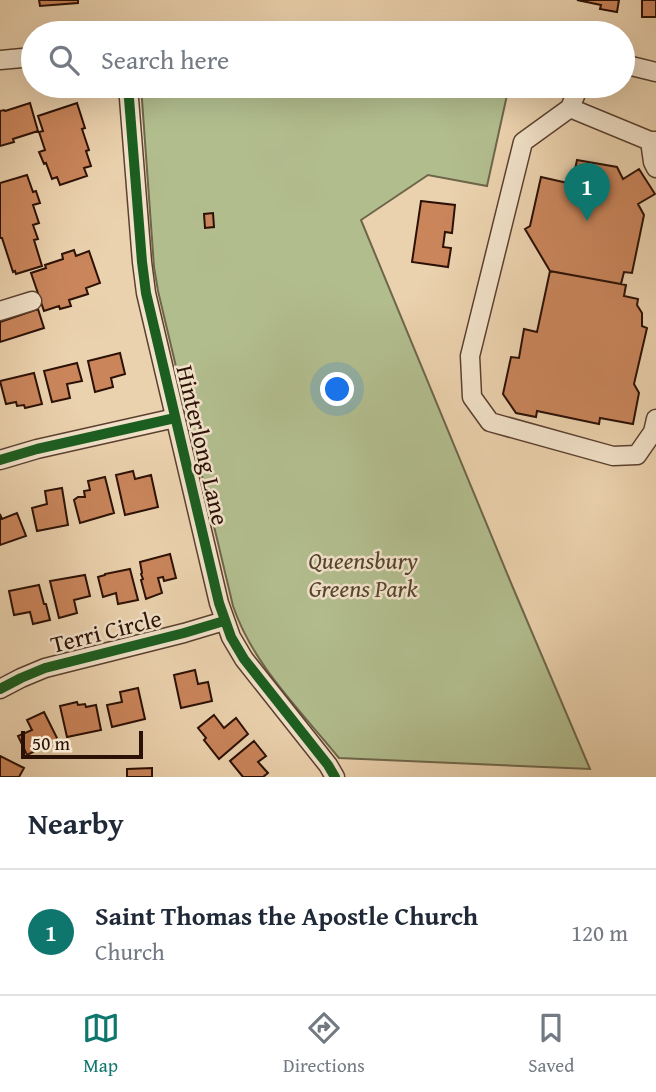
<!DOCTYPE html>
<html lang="en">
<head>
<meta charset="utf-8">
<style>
  :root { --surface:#fff; --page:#f2f2f3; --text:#1f2937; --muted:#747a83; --line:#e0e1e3; --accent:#0f766e }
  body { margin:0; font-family:"Gentium Book Plus",serif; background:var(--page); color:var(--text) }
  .scale { position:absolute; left:21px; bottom:18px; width:122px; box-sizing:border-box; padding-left:7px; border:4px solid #2b1005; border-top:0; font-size:19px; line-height:24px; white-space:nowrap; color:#2b1005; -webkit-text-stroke:5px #f2e2ca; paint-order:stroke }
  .you { position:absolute; left:338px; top:390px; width:24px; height:24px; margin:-18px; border:5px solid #fff; border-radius:50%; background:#1a73e8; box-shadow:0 0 0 10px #1a73e833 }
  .badge { display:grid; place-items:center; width:46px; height:46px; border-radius:50%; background:var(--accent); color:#fff; font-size:23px; font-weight:700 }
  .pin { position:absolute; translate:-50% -58px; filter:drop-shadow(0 2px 4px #0008) }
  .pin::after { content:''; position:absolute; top:37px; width:24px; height:21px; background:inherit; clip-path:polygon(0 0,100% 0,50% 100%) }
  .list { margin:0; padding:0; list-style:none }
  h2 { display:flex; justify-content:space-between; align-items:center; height:91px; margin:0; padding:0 28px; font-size:30px }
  h2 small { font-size:23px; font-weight:400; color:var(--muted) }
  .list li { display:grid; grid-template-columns:46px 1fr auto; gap:21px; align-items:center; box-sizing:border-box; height:126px; padding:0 28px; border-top:2px solid var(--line) }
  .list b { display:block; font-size:26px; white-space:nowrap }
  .list p { margin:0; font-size:23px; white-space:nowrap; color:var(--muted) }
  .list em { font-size:23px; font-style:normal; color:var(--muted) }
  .icon { flex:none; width:38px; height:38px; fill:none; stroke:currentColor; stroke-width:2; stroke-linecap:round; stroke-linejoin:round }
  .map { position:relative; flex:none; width:656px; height:777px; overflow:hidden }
  .search { position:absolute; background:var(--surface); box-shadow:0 7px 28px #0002; left:21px; right:21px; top:21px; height:77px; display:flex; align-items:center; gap:18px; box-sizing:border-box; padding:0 24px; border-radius:38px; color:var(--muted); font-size:26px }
  .sheet { height:217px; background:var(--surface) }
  nav { display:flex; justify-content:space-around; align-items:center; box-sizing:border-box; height:98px; border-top:2px solid var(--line); background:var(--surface); font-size:19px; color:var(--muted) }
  nav a { display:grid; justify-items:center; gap:4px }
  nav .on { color:var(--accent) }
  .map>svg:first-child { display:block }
  .green { fill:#b2bd8e; stroke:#6e664a; stroke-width:2 }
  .building { fill:#ca855b; stroke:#2b1005; stroke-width:2 }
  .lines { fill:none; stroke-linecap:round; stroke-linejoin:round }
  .minor-casing { stroke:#5b402f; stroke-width:21 }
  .minor { stroke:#f2e2ca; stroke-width:18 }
  .cycleway-casing { stroke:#f2e2ca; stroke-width:15 }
  .cycleway { stroke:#1b5e20; stroke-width:10 }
  .labels { text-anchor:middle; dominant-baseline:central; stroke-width:5; stroke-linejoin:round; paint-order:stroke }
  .street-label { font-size:24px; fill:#2b1005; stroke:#f2e2ca }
  .park-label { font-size:24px; font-style:italic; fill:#54442e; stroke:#f2e2ca }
</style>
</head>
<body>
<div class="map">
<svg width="656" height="777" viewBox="0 0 656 777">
  <rect width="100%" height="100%" fill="#ebd2ae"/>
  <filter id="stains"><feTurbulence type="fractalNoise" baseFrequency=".00286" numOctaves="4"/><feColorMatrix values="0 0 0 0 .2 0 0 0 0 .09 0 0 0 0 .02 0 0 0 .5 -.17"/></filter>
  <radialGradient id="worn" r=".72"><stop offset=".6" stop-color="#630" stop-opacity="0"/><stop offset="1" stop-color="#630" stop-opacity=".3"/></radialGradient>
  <path class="green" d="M141,86h368l-22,100 -59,-11 -67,45 150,363 79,186 -251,-11c-39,-48 -86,-93 -106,-152l-75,-315 -4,-24z"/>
  <path class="building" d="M39,0h39v3l-38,3z
    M577,0h42l-2,12 -17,-3 1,-4z
    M642,0h14v17h-14z
    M30,103l8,28 -25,8 1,3 -14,4v-35l4,-1 1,1z
    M77,103l8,25 -3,1 7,21 -3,1 5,15 -7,2 3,8 -27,9 -3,-8 -5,2 -6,-16 -2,1 -5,-12 6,-2 -6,-18 4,-1 -5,-15z
    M577,160l40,7 6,12 16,-10 16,25 -17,10 6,11 -12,58 -8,-1 -3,12 -71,-13 -25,-42 5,-3 11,-49 31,7z
    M27,175l6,17 3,-1 4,12 -7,2 6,18 -6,2 5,14 -4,1 8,26 -26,8 -1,-3 -2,1 -11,-34h-2v-55z
    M421,201l34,4 -3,28 -7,-1 -2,15 8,1 -3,19 -36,-5z
    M213,213l1,14 -9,1 -1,-14z
    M74,250l2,6 13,-5 11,32 -14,5 2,6 -19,6 2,6 -11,3 -1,-3 -15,5 -13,-38 15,-5 -1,-3 18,-6 -1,-5z
    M550,271l76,14 -2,11 14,3 -1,6 5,8v13l5,2 -13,56 5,9 -6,31 -33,-6 -1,6 -62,-13 -1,6 -20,-4 -13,-19 8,-37 8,1 5,-29 13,3z
    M38,309l6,19 -44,14v-20z
    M120,353l5,21 -14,4 2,9 -18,5 -7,-31z
    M77,363l5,18 -15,3 3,14 -18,4 -8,-31z
    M34,373l8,31 -17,4 -1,-3 -7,1 -1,-4 -10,2 -6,-23z
    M133,471l2,8 16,-4 7,32 -33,8 -9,-40z
    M105,477l9,36 -34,10 -6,-23 4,-3h7l-1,-6 6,-1 -2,-9z
    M62,488l6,37 -31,6 -5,-23 15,-4 -2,-13z
    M17,513l9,23 -26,9v-31l2,5z
    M170,554l6,24 -12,3 -1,-4 -5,1 4,15 -16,6 -5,-19 2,-1 -2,-5 1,-1 -2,-11z
    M130,569l8,31 -20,4 -2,-11 -13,4 -5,-20 7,-2v-1z
    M85,575l5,21 -16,4 3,13 -18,5 -9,-37z
    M39,585l5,19h2l4,16 -17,4 -3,-12 -16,3 -5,-24z
    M195,670l3,14 10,-2 4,19 -31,7 -7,-33z
    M138,688l7,31 -33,8 -5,-22 15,-3 -2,-10z
    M77,702l1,3 7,-1 1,3 10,-2 5,25 -34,7 -7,-31z
    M44,712l14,28 -31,15 -9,-19 14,-6 -5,-10z
    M214,715l10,13 12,-10 12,16 -29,25 -15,-19 2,-2 -8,-10z
    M254,741l12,15 -8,6 10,11 -5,4h-20l-13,-16z
    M0,756l24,12 -5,9h-19z
    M152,768v9h-25v-8z"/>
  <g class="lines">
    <g class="minor-casing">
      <path id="minor" d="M361,33h65
        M0,60l33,-3
        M623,64l33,8
        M128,86l14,176 4,31 73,310 12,34 13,22 84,106 7,12
        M579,86l-9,22 -47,34 -53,214 2,41 18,25 123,34 24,-1 16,-23 3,-13
        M570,108l80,33h6
        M650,141l3,21 3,6
        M0,311l32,-10
        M0,460l37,-11 138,-31
        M0,689l21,-11 24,-10 139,-35 40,-12"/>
    </g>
    <use href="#minor" class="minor"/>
    <g class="cycleway-casing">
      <path id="cycleway" d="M128,86l14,176 4,31 73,310 12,34 13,22 84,106 7,12
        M0,460l37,-11 138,-31
        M0,689l21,-11 24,-10 139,-35 40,-12"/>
    </g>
    <use href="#cycleway" class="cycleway"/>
  </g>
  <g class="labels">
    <g class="street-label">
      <text transform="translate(203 445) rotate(77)">Hinterlong Lane</text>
      <text transform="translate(106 631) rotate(-14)">Terri Circle</text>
    </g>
    <g class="park-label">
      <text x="363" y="560">Queensbury<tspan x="363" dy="28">Greens Park</tspan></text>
    </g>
  </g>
  <rect width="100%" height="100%" filter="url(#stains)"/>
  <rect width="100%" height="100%" fill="url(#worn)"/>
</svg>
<div class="scale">50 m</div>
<div class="you"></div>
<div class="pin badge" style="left:587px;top:221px">1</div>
<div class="search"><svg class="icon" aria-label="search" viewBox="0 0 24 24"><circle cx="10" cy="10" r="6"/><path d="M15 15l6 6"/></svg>Search here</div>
</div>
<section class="sheet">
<h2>Nearby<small></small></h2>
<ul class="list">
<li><span class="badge">1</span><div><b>Saint Thomas the Apostle Church</b><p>Church</p></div><em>120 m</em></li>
</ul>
</section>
<nav>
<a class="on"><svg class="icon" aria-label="map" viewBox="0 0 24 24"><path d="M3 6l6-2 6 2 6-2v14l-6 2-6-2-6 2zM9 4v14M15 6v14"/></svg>Map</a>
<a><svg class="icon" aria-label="directions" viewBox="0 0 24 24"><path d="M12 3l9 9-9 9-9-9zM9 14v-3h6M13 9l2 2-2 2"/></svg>Directions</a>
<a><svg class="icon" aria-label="saved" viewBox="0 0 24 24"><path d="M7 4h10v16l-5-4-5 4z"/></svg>Saved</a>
</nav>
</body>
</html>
